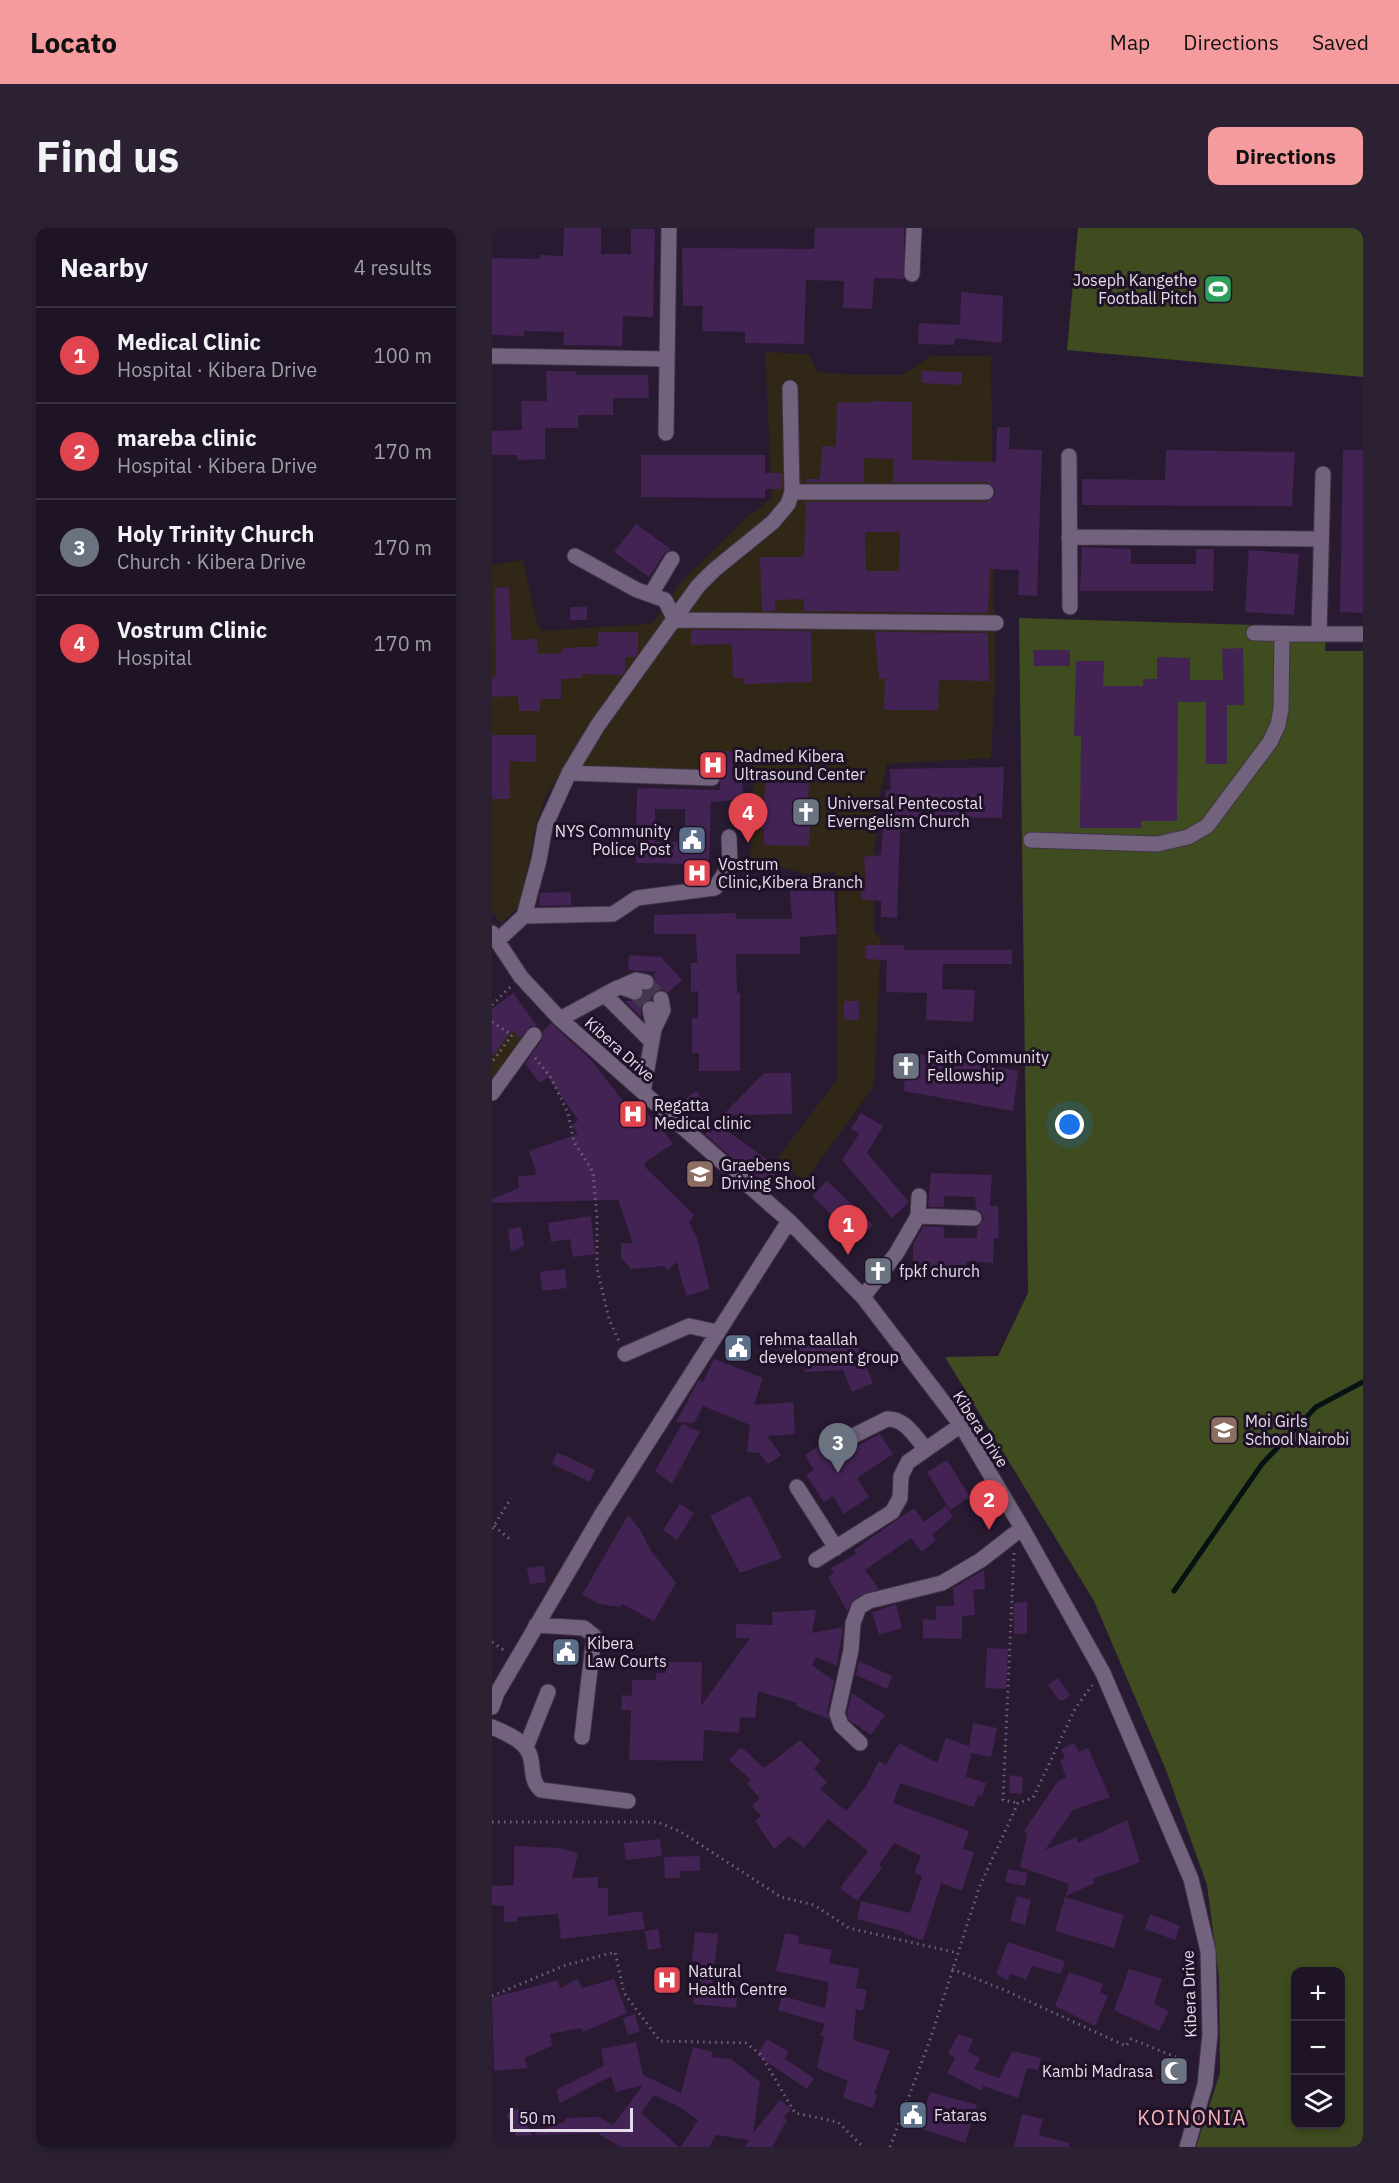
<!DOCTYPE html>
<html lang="en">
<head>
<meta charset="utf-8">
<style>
  :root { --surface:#1e1425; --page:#2b2132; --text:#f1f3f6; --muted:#a19ea7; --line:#3c3342; --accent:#f59b9e }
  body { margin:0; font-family:"IBM Plex Sans",sans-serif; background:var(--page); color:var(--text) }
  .controls { position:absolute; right:18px; bottom:18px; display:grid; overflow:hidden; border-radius:12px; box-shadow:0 3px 9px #0003 }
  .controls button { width:54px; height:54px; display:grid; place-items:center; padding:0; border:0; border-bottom:2px solid var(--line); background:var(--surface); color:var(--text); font:30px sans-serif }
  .scale { position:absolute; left:18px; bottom:15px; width:123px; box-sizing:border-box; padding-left:6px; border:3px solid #e5dceb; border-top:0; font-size:16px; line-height:21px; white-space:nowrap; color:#e5dceb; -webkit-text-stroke:4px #1f1127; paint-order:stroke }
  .you { position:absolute; left:578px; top:897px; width:21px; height:21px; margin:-15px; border:4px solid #fff; border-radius:50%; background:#1a73e8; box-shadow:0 0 0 9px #1a73e833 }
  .badge { display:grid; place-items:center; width:39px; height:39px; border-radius:50%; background:var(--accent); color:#fff; font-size:20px; font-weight:700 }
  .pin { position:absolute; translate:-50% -50px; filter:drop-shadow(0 2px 3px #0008) }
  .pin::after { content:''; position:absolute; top:32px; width:21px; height:18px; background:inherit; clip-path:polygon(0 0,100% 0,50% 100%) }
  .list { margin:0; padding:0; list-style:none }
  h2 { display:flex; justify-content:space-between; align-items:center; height:78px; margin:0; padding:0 24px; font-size:26px }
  h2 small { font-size:20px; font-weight:400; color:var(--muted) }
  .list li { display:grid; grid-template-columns:39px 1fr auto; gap:18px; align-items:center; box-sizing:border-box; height:96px; padding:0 24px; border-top:2px solid var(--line) }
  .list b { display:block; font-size:22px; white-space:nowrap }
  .list p { margin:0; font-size:20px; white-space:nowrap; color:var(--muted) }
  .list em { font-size:20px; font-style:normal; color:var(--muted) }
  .icon { flex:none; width:33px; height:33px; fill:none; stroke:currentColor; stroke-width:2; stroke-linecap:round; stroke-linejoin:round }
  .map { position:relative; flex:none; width:871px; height:1919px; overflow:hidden; border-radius:12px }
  header { display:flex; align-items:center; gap:36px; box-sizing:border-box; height:84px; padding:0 30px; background:var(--accent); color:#111 }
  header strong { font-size:28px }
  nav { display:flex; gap:33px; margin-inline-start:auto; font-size:21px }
  .intro { display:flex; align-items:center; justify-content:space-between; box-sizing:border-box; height:144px; padding:0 36px }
  h1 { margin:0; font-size:42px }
  .button { padding:15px 27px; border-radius:12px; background:var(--accent); color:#111; font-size:21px; font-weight:700 }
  main { display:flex; gap:36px; padding:0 36px }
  aside { flex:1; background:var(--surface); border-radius:12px; box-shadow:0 3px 9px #0003 }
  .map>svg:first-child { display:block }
  .commercial { fill:#302717 }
  .green { fill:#3f4c1f; fill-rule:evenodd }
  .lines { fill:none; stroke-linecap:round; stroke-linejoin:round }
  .stream { stroke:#061212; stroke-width:5 }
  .building { fill:#432354; fill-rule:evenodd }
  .minor-tunnel { stroke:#44374d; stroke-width:15; stroke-dasharray:15 8; stroke-linecap:butt }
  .minor-casing { stroke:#403446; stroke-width:17 }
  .path { stroke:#6f6377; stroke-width:3; stroke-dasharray:1.5 4.5; stroke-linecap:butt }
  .minor { stroke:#72627d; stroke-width:15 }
  .labels { text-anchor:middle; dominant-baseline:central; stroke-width:6; stroke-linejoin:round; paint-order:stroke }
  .poi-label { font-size:16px; fill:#e5dceb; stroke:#1f1127; text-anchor:start }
  .street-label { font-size:16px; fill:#e5dceb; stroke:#1f1127 }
  .quarter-label { font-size:20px; letter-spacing:1.5px; fill:#f7b2b4; stroke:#1f1127 }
</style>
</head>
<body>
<header>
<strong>Locato</strong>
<nav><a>Map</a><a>Directions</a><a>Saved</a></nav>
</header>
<div class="intro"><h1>Find us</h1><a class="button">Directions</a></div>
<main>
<aside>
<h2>Nearby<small>4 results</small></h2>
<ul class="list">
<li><span class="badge" style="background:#e0444e">1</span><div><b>Medical Clinic</b><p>Hospital · Kibera Drive</p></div><em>100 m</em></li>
<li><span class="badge" style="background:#e0444e">2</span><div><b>mareba clinic</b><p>Hospital · Kibera Drive</p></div><em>170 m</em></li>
<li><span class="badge" style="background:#6b7280">3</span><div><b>Holy Trinity Church</b><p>Church · Kibera Drive</p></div><em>170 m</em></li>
<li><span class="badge" style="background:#e0444e">4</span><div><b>Vostrum Clinic</b><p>Hospital</p></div><em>170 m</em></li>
</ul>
</aside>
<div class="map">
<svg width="871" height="1919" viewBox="0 0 871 1919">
  <rect width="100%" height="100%" fill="#281a31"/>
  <path class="commercial" d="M273,124l43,2 10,18 38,3h46l29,-19h60l4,324 -4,78 -104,6 -6,23 -7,63v81l7,10 -7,145 -70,97 -26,-26 59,-77 1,-186 -3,-22 -30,2 -55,-16 4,-78 -44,-7 -144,-8 -20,30 -10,29 -15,81 -20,18 -9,-11v-347l31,-5 14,63 6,8 106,-7 6,-4 26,-38 67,-66 9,-5 8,-9 7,-1z
    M0,781l30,31 -30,42z"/>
  <path class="green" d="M586,0h285v149l-296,-27z
    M527,390l307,9 -1,24h38v1496h-167l24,-74 -1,-96 -12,-92 -41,-115 -72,-169 -149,-244 53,-1 30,-63zM804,1744h44v152h-44z"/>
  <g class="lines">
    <path class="stream" d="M682,1363l88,-127 54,-57 47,-25"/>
  </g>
  <path class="building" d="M72,0h37v26h30v-25h24l-2,88 -30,-1 -1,30 -59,-1 1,-13 -40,-1v5l-32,-1v-77l48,1v-4l23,1z
    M323,0h89v51l-30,-1 -2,31 -29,-1 1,-27 -38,-1 -2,64 -59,-1v-11l-43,-1 1,-25h-20l-1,-58 132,1z
    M469,64l42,4 -1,47 -47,-5 -1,7 -36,-1 1,-21 41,2z
    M54,143h30v4h72l1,23h-36v17h-35v13h-33v31l-28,1v-5h-25v-24l30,-1 -1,-29h26z
    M430,143l40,1v13l-40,-2z
    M379,173l41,1v58l84,2 1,-35h13l-1,22 33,1 -5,146 -19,-1 1,-25 -29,-1 -2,44 -184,-2v-12l-29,1v11h-13l-2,-54h44l2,-55h180l9,-6v-8l-8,-6h-94v-23l-29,-1v24h-58v-3h14l2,-33 14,1 1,-45 33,1zM373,304h35l-1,39h-33z
    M674,222l129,2 -3,54 -210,-1v-26l83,1z
    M851,222h20v163l-23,-1z
    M149,227h124v18h17v16h-17v9l-124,-1z
    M144,296l35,25 -7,5 -15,23 -35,-25z
    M590,319l49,2v15h65v-15h18l-1,42h-133z
    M757,322l50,4 -5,61 -49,-3z
    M17,359l2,53 26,-1 1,15 24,-1v-4l13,-2h23v-15h40v21l-3,4h-10v13l-3,5 -40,-1v4l-21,1v20h-21v12h-21l-1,-15 -26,1v-20h4l-1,-89z
    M78,379h17v13h-17z
    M199,402l120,1 1,51 -68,2v-6h-11l-1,-34 -41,1z
    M383,404l113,1 1,48 -50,-1 -1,30h-54l1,-31h-6z
    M751,420l1,57h-17v59h-21v-62h-28l-1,119h-36v7h-61l1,-92h-7l2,-75h28l-1,25h40v-7h14v-22l33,1v22h33l-1,-31z
    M541,422h37v16h-36z
    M0,507h44v27l-27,-1 1,38h-18z
    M229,523l14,1 -1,31 8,-1 2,17 -33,3 -2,62h-3l-2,14h-16l2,-14 -54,-1 1,-75 83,2zM163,581h30v33h-30z
    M512,539l-2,51 -93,-1 1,14h-10l-3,87 -16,-1v-16l-20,-2 1,-14 4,1 -2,-29 17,-2 5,-65h5l-1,-21z
    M274,551l43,4 -1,16h4l-3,47 -45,-1v-16h-3z
    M308,649h33l4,57 -37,3v17h-64l1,39h3v78h-41v-18h-7v-35h6v-27l-7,1v-29h6l-1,-29h-42v-19l82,-2v6h56l-3,-38 11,-2z
    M79,664v13l-32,1 1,-13z
    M374,717h38v5h108v14h-69l-1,25 33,1 -2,32 -47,-2 1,-27 -41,-1 1,-32 -21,-1z
    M137,727l32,2 21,23 -14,13 -8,-4 -6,3 -3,8 -10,5v12l-16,-16h12l5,-2 3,-7 8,-3 3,-6 -3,-8 4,-3 -29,-2z
    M21,765l24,33h-7l-10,12 -8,-8 -20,27v-48z
    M352,773h15v19l-15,-1z
    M59,795l40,37 36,46 6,-5 25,22 15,21 -26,17 -3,5 50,49 -5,7 8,16 13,51 -24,7 -9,-34 -9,8 -4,-4 -33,3 -10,-11v-15h12l-15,-43 -126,3v-4l27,-11 -1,-12 19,-1 -8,-24 49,-17 -6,-9 6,-5 -30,-43 -8,6 -15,-19 17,-24 1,-9z
    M414,824l112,19 -5,40 -109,-20z
    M272,845h27l1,41 -69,1z
    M204,863l9,11 -14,11 -9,-11z
    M369,885l22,13 -16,27 42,49 -17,16 -50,-58 17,-26 -8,-5z
    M227,892l8,11 61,43 -14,15 -34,-24 -35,-31z
    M439,945l61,2 -2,31h8l1,32 -5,1 -1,24 -27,-2v6h-53v-23l11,-18 20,1v11h33v-11l7,-8 -2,-6 -6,-4 -1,-12 -31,-1v11h-16z
    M335,953l46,44 -15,15 -46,-44z
    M99,988l4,38 -22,3 -3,-18 -19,3 -3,-19z
    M29,999l3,19 -13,6 -3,-23z
    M73,1041l2,19 -25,3 -2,-19z
    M347,1107l3,6 11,-5 20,47 -21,9 -9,-22 -38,2 -1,-20 -26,-4z
    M222,1131l49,19 -9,27 39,-3 2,32 -28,2 14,19 -13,9 -9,-11 -12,-1 3,-27 -47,-19 -9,17 -18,-1 23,-42 4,2z
    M190,1196l18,8 -28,52 -17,-13z
    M388,1206l13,20 -36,24 12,19 -25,17 -11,-18 -9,6 -18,-27 8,-5 -9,-15 26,-17 11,16z
    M65,1224l38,18 -5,12 -38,-18z
    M455,1232l23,37 -20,13 -23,-38z
    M258,1267l32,63 -42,15 -30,-57z
    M188,1276l14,9 -17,27 -14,-10z
    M454,1278l7,11 -21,18 4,5 -14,12 -11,-14 -46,32 14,19 -25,10 -7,12 -19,-34 6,-4 -3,-5 25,-14 -2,-4 60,-42 10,14z
    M136,1287l13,16 10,20 25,32 -22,38 -32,-17 -2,3 -20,-3 -18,-9z
    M52,1338l2,16 -16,2 -3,-16z
    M492,1342l1,19 -12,1 2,25 -13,1v23l-39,-1v-19l13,1v-14h18l-1,-18z
    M535,1374v32h-13v-31z
    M404,1376l6,24 -23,7 -7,-23 -5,2z
    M324,1382l-4,23 31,-6 -6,39 -21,-9 -4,8 22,16 -7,31 2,7 -33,-13 1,-3 -39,-12 -3,27 -15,-1 -1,16 -35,-3 -1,31 -74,-1 2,-50h-10l1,-15 10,1v-16h24v-7h10v-11h36l-1,44 49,-68h-14v-14l37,1 -1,-13z
    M495,1420l21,1 -2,40 -21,-1z
    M367,1433l33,15 -5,13 -31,-14z
    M566,1450l12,17 -6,5h-5l-11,-15z
    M360,1465l33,22 -14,20 -22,-15 -2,-7z
    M481,1495l24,5 -6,29 -20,-4 -5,24 20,6 -4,13 -4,-1 -4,12 -74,-24 -7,20 76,28 -6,18 11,3 -12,39 -21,-8 -18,57 -19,-6 1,-2 -48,-13 4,-18 49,12 12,-37 -8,-3 7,-17 -27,-13 -15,22 3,3 -25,33 -17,-13 28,-37 -40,-32 -24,29 -15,-12 -15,13 -19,-28 6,-5 -9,-10 8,-8 -13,-14 4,-4 -22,-20 12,-13 23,21 36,-28 21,21 -7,7 13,15 -7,6 26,22 20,-25 13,-25 7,4 13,-22 38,20 9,-25 23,8z
    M582,1515l5,9 9,-4 22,49 -37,13 -28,40 31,-13 2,6 49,-23 13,42 -47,17 2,4 -29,13 3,-12 -49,-17 7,-33 -3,-3 34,-50 8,-4 -6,-16 5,-3 -4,-9z
    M518,1547l13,2 -1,17 -13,-1z
    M168,1611l2,17 -36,4 -2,-17z
    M22,1618l45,2 19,5 -6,25 26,-1v11h10v28l34,-5 3,18 -84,10 -3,-25 -41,3v5h-13v-16l-12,-1v-19l22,-1z
    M208,1628v15h-20v7h-15l-1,-21z
    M516,1641l20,4 -3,13 -20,-4z
    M525,1668l14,4 -6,25 -15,-4z
    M573,1669l59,18 -10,33 -59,-17z
    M658,1686l30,12 -5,14 -30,-11z
    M166,1701l3,19 -13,2 -3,-19z
    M203,1704l23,2 -6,53 26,2 -2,19 -43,-4 4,-43h-5z
    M293,1705l14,3 -1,7 34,7 -3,13 30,6 -3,19 11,2 -4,21 -7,-2 -3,31 37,11 -16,43 3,1 -4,13 -30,-10 5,-17 -31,-13 7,-31 -4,-1 5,-12 -47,-14 4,-14 43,12 4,-26 -53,-11z
    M516,1714l57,19 -4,13 -29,-8 -6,14 -16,-7 -2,7 -12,-6z
    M637,1741l33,10 -8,25 15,7 -10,20 -45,-21z
    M577,1744l34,12 -3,9 8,3 -13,30 -40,-20z
    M86,1751l4,9 32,-9 13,34 -44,19 -2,-4 -31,6 2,12 -28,12 4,10 -34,3 -2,-73 66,-18 2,8z
    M143,1786l5,17 -12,4 -5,-17z
    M466,1806l15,5 -5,13 12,6 -6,11 25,9 13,-27 29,7 -3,12 -11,-2 -9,30 -35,-12 -1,5 -35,-18 8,-15 -7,-4z
    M275,1811l22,13 -4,7 29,19 -7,11 -50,-34z
    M144,1814l7,33 38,18 12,-46 20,5 -2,5 20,2 29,23 -7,51 27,-33 11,9 -7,8 3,3 -15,27h-27l4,-7 -33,-5 -7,12h-28l17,-27 -17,-12 -27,-13 -13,18 38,34h-58l-24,-14 -62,2v-2l31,-12 -1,-3 34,-1 14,8 30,-40 -27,7 -5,-16 -51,27 -4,-13 48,-24 -3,-17z
    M438,1864l47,13 -12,38 -46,-15z
    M26,1880l6,11 8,16 -16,1 -10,-22z
    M530,1886l21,5 -4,16 30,8v4h-55z"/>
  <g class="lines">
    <path class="minor-tunnel" d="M154,754l15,17
      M143,764l15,17"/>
    <g class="minor-casing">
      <path id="minor" d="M420,46l2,-46
        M0,128l175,3
        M174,205l3,-205
        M577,228l1,151
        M831,246l-4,160h44
        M300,264h194
        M577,309l251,2
        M83,328l62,34 28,10 10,20 321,3
        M159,366l21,-35
        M762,405l65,1
        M77,545l143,5
        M539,612l126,4 31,-7 19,-11 63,-84 8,-17 3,-16 1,-75
        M32,688l89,-2 24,-16 78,-10 15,-23 -1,-28
        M0,705l29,44 39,42 229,202 74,76 98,128 61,103 81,145 88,206 17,72 2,83 -5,51 -18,62
        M5,713l27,-25 15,-56 6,-34 24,-53 29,-48 100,-139 16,-16 59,-48 15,-18 4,-12 -2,-104
        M126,760l18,-8 10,2
        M113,767l47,47
        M68,791l57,-31 5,-1 13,5
        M162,801l9,-19 -2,-11
        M151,864l11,-63 -4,-20
        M0,865l42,-58
        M426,988l1,-20
        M371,1069l33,-43 22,-38 56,2
        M133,1126l64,-28 28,6
        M357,1210l38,-19c18,-1 28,18 39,30
        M305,1259l39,61
        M324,1332l76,-48 8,-14 1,-22 7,-14 53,-37
        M44,1397l48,3 10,8 -12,101
        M0,1479l5,-14 105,-179 187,-293
        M0,1499c11,5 25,10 33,20 12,13 2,31 16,43l87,11
        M368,1515l-19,-18 -4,-11 14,-64 2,-27 6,-16 10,-6 73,-18 39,-23 41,-32
        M34,1519l22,-55"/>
    </g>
    <path class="path" d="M0,777l19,-19
      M0,794l20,13 -20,27
      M43,830l15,18 18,37 6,29 19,30 4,47v49l12,51 10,22
      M2,1298l18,15
      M0,1301l19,-31
      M522,1325l-11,247 15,3
      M0,1414l13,9
      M0,1594h166l23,10 100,65 33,8 35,23 109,25
      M460,1741l50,20 124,57 5,-7 60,24
      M0,1768l74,-31 49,-13 9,41 36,48 86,2 15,12 34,58 43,9 25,25
      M398,1919l41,-110 48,-149 39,-85 15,-5 42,-89 17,-24"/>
    <use href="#minor" class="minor"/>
  </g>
  <defs>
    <g id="stadium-square" transform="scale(1.5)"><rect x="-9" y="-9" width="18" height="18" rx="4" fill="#2e9e5b" stroke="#1f1127"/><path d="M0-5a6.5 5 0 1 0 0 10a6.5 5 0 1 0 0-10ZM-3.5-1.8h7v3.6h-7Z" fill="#fff"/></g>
    <g id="hospital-square" transform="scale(1.5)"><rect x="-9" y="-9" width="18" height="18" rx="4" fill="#e0444e" stroke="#1f1127"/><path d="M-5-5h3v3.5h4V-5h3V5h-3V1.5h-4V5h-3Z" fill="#fff"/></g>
    <g id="church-square" transform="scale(1.5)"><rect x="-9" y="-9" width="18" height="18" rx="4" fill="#6b7280" stroke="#1f1127"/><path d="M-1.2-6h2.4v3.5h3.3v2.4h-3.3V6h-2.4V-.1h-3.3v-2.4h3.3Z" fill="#fff"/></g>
    <g id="civic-square" transform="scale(1.5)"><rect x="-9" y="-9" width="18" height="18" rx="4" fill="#5c6f8a" stroke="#1f1127"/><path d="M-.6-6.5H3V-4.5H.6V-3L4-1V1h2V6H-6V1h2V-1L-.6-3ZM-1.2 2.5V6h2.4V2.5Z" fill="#fff"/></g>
    <g id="school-square" transform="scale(1.5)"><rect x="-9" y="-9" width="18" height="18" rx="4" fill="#8d6e63" stroke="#1f1127"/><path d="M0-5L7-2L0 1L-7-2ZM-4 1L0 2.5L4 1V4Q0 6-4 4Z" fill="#fff"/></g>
    <g id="mosque-square" transform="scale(1.5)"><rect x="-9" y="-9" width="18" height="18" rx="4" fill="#6b7280" stroke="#1f1127"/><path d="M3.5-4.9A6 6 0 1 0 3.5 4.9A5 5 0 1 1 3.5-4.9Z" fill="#fff"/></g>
  </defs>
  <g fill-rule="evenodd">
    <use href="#stadium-square" x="726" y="61"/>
    <use href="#hospital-square" x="221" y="537"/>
    <use href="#church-square" x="314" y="584"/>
    <use href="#civic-square" x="200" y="612"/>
    <use href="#hospital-square" x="205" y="645"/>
    <use href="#church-square" x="414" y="838"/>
    <use href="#hospital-square" x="141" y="886"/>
    <use href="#school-square" x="208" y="946"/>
    <use href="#church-square" x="386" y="1043"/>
    <use href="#civic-square" x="246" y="1120"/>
    <use href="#school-square" x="732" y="1202"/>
    <use href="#civic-square" x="74" y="1424"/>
    <use href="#hospital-square" x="175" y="1752"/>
    <use href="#mosque-square" x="682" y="1843"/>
    <use href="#civic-square" x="421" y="1887"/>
  </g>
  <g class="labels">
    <g class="poi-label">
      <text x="705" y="52" text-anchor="end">Joseph Kangethe<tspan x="705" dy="18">Football Pitch</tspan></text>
      <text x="242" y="528">Radmed Kibera<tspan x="242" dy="18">Ultrasound Center</tspan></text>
      <text x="335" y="575">Universal Pentecostal<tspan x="335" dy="18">Everngelism Church</tspan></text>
      <text x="179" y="603" text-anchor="end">NYS Community<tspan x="179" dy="18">Police Post</tspan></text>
      <text x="226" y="636">Vostrum<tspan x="226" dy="18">Clinic,Kibera Branch</tspan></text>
      <text x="435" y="829">Faith Community<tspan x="435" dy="18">Fellowship</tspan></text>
      <text x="162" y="877">Regatta<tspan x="162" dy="18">Medical clinic</tspan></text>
      <text x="229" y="937">Graebens<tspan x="229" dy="18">Driving Shool</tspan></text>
      <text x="407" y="1043">fpkf church</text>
      <text x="267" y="1111">rehma taallah<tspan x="267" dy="18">development group</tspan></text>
      <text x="753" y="1193">Moi Girls<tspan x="753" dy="18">School Nairobi</tspan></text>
      <text x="95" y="1415">Kibera<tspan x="95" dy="18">Law Courts</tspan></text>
      <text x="196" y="1743">Natural<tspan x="196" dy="18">Health Centre</tspan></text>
      <text x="661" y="1843" text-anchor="end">Kambi Madrasa</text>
      <text x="442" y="1887">Fataras</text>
    </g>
    <g class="street-label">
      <text transform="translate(128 821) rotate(42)">Kibera Drive</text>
      <text transform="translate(489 1201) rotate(57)">Kibera Drive</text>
      <text transform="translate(697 1766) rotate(-92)">Kibera Drive</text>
    </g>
    <g class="quarter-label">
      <text x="700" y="1889">KOINONIA</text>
    </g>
  </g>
</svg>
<div class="controls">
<button>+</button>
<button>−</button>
<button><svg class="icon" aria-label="layers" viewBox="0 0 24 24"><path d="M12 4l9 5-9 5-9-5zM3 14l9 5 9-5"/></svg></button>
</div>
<div class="scale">50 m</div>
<div class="you"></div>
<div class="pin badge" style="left:356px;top:1027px;background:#e0444e">1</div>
<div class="pin badge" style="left:497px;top:1302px;background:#e0444e">2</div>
<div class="pin badge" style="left:346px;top:1245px;background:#6b7280">3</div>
<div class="pin badge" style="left:256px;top:615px;background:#e0444e">4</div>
</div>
</main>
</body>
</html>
